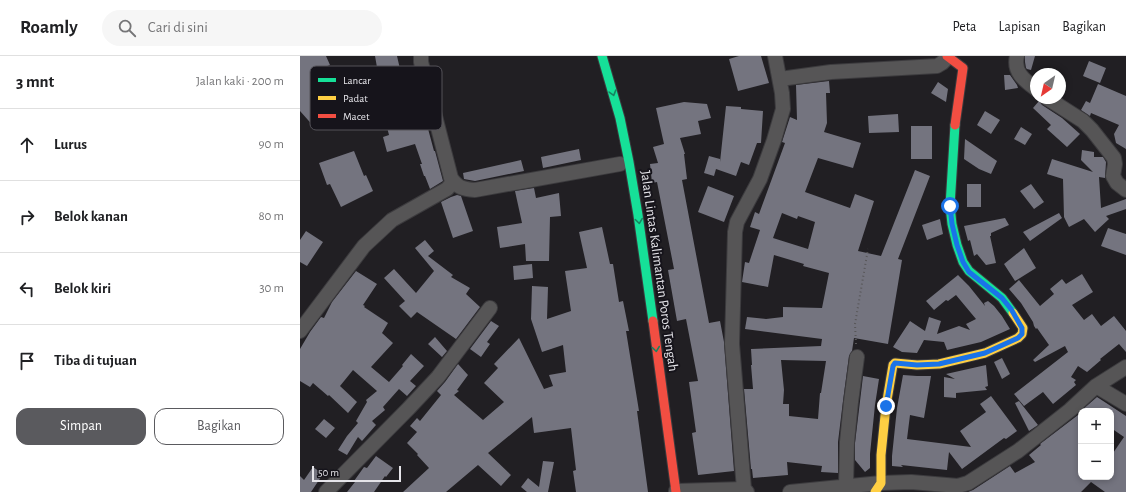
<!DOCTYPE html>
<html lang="id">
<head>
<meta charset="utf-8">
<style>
  :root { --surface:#fff; --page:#f6f6f6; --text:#202124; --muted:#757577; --line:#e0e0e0; --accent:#5a5a5e }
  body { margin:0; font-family:"Alegreya Sans",sans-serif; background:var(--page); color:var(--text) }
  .controls { position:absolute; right:12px; bottom:12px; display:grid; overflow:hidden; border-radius:8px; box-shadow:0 2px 6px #0003 }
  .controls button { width:36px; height:36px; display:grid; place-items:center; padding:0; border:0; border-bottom:1px solid var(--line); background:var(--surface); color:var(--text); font:20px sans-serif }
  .compass { position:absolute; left:730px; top:12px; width:36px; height:36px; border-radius:50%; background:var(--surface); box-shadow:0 2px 6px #0003; rotate:214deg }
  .scale { position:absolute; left:12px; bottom:10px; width:89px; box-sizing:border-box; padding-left:4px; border:2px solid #e5e4e9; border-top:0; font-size:11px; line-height:14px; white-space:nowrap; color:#e5e4e9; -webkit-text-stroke:3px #16141b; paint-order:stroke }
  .stop { position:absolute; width:12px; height:12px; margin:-9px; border:3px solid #1a73e8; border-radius:50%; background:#fff }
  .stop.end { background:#1a73e8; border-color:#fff; box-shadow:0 1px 4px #0008 }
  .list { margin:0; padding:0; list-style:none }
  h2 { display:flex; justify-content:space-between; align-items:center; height:52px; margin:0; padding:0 16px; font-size:17px }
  h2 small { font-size:13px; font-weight:400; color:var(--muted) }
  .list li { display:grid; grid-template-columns:26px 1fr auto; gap:12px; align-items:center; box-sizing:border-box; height:72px; padding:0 16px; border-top:1px solid var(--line) }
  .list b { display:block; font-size:15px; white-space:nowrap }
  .list em { font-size:13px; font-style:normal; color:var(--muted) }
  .actions { display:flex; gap:8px; padding:12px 16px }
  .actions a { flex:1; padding:9px 0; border:1px solid var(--accent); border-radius:12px; text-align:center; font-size:14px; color:var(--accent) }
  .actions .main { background:var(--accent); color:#fff }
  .icon { flex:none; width:22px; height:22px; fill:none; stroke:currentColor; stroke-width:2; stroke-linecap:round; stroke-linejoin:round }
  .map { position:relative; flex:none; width:826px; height:436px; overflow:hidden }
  header { display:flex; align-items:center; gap:24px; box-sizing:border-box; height:56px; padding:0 20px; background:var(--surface); border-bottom:1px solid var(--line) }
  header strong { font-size:19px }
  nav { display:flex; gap:22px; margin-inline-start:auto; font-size:14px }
  .search { width:280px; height:36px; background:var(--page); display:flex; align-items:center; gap:10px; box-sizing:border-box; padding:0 14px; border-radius:22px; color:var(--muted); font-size:15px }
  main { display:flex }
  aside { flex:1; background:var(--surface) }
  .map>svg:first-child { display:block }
  .building { fill:#74747f; fill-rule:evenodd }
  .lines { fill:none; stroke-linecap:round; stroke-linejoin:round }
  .street-casing { stroke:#3c3b3e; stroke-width:16 }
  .fast-casing { stroke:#3c3b3e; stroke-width:11 }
  .slow-casing { stroke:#3c3b3e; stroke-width:11 }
  .jam-casing { stroke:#3c3b3e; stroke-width:11 }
  .path { stroke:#585759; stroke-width:2; stroke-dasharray:1 3; stroke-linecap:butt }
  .street { stroke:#565556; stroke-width:14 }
  .fast { stroke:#16e098; stroke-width:9 }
  .slow { stroke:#ffcf43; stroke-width:9 }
  .jam { stroke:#f24e42; stroke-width:9 }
  .oneway { stroke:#168460 }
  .route { stroke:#1a73e8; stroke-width:5 }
  .labels { text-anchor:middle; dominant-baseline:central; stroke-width:4; stroke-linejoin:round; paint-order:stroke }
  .street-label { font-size:14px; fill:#e5e4e9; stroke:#16141b }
  .key { fill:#16141b; stroke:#545259; stroke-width:1 }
  .key-label { font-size:11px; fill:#e5e4e9 }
</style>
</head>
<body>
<header>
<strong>Roamly</strong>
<div class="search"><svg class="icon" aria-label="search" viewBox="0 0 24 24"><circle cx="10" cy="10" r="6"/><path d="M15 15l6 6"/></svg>Cari di sini</div>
<nav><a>Peta</a><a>Lapisan</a><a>Bagikan</a></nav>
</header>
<main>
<aside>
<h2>3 mnt<small>Jalan kaki · 200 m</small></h2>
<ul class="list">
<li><svg class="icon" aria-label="ahead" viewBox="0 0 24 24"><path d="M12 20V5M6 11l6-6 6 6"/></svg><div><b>Lurus</b></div><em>90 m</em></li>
<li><svg class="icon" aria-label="right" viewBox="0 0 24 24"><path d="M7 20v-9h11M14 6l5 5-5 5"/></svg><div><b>Belok kanan</b></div><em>80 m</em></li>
<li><svg class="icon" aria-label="left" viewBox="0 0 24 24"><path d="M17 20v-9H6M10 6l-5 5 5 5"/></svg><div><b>Belok kiri</b></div><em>30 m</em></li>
<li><svg class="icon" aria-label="arrive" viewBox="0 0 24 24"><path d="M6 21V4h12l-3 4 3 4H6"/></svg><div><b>Tiba di tujuan</b></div></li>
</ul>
<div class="actions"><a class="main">Simpan</a><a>Bagikan</a></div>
</aside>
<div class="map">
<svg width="826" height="436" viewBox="0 0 826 436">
  <rect width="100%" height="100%" fill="#211f23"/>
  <path class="building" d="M0,0h26l4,9 -8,3 15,23 -19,12 12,14 -14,12 -16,-18z
    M75,0h22l3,13 -22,4z
    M439,0h22l8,27 -31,8 -9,-32z
    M725,0h10l-4,14 -4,-1 -1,-1 -1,-6z
    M789,5l17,7 -6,15 -17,-7z
    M704,19h6l7,10 1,3 -13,2z
    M529,25l1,12h-4l1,30 -3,9 37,11 -8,25 -35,-10 -13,34 45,16 5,-14 19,7 -16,50 23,5 34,-86 15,6 -32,83 4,1 -14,84 -34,-6 -2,13 -3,5 -6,45 -5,41v31l-17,-1 1,-6 -35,-4 1,13 -35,3 -1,-9h-1l-7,-80h9l-2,-24h1l-1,-16 70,-3 1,-7 -77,-10 2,-12 19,2 17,-2v-10l39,1 7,-35 -26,-7 1,-2 -30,-9 -6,32 -26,-5 3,-20 4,1 11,-33 -10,-3 5,-15 4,2 26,-71 -3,-1 8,-25 7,3 -1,-35zM482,157l15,6 1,-3 17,6 -7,27 -35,-11zM481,304l45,1 -5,32h-1l-2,26 -29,-3v-12h-6l1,-14z
    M638,26l10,7 -2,13 -15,-9z
    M798,28l28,12v53l-10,-6 -2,-9 5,-9 -28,-12 -1,3 -9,-6 5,-9 4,2z
    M115,35l9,34h3l7,26h1l8,30 -13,8 -5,-13h-1l-4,-12h2l-7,-20 -28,8 -4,-15 6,-2 -9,-35z
    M739,45l3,4 20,13 18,16 -13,13 -20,-18 4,-4 -18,-17z
    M384,46l23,2 4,14 -13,3 3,13 -21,4 5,16h-1l3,25 -5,1 27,143 11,-2 4,21 10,129 -36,4 -6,-42 4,-1 -7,-50 9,-1 -12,-62 -9,2 -9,-51 6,-1 -17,-87 -5,1 -2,-19 8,-1 -5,-16 11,-3 -8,-36z
    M426,50l15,1v2l22,2 -2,32h-4l-8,22 -8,-3 -5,14 -20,-7 -2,7 -10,-3 5,-17 11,3v3z
    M685,55l15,9 -9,14 -14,-9z
    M598,58l1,18 -30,1 -1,-17z
    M611,70h21v33h-21z
    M721,71l11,7 -7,11 -11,-6z
    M665,83l32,22 -6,13 -12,-5 -15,-10z
    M279,93l2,11 -38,8 -2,-11z
    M782,94l12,2v5h9l3,5 -1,16 -6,-1 2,31 25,-9v10l-20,7 3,3 -14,13 -11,-13 -15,8 -5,-10 -1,-38 -16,-5 5,-15 41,13 -12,-12z
    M54,95l10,25 2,-1 7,16 -32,16 -11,-23 -3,1 -8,-22z
    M221,104l3,11 -49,10 -11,-2 -1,-6z
    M667,128h14v23h-14z
    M731,128l13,18 -10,7 -14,-18z
    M408,130l26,10 -10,26 -26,-10z
    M234,132l2,10 23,-5 2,23 -11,1 -1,44h-23l-1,-17 -25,4 -3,-21 25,-4 -7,-32z
    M157,139l4,1 12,35 -20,7 -12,-36 10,-5z
    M759,157l3,5 -32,23 -7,-9z
    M705,162l4,7 -18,8v3h-1l6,27 -10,2 -9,-11 -3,2 -4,-16 -2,1 -4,-15z
    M640,163l3,15 -16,6 -5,-15z
    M302,171l8,37h3l6,38 4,-1 6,30h-3l13,80h-2l11,81h-72l-3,-21 3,-1 -5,-42 -37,5 -2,-16 -44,36 23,22 -10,11 -23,-21 -32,27h-43l26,-24 -12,-13 1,-1 -11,-11 10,-11 -7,-6 7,-8 3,3 21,-26 -4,-4 8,-9 13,-18 10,11 -11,15 2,1 -5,4 29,25 21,-18 -20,-19 14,-15 -4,-4 25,-26 25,51 9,-3 -4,-11 17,-3 -3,-27 -21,7 -11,-33 1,-33 16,1 -1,32 24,-8 -6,-40 22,-3 -8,-36z
    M808,172l18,6v21l-25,-9z
    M6,175l17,11 -16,24 -7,-4v-22z
    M125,184l9,11 -6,5 25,19 -2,2 19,11 -4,6 14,13 -24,32 -39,-27 -6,6 -12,-12 6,-5 -21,-23 10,-9 22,24 18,-22 -19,-23z
    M724,192l12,20 -21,13 -11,-17z
    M232,208l1,14 -19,2 -1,-14z
    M56,215l21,13 -14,21 2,1 -1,1 24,16 -6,10 11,10 -22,24 18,15 14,-16 -1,-1 9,-11 13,12 -14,15 6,5 -9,10 -8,-7 -16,18 2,3 -13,11 4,4 -14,16 -4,-4 -11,18 -9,-5 9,-14 11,-13 -2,-2 11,-19 -1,-2 11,-9 -24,-21 -13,16 17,16 -9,11 -19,-18 -1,1 -15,-13 -3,4 -10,-6v-32l10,-17 11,-15 3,1 8,-16z
    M782,218l11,18 -21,13 12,15 8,-6 9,12 13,-10 12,15v21l-7,-8 -19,15 1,1 -14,12 -9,-6 -7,11 5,3 -2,2 2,3 -23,19 -10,-12 -19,14 -10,-12 54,-42 -3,-6 -30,16 -2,-2 16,-15 -12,-17 -1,1 -2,-3 -1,-4 -12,-19 -12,-14 10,-9 21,26 14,-12 -4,-5 12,-10 4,5z
    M658,219l11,11 16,20 -1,-3 4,-2 6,5 8,10 8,13 -29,13 -34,8 -3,-8 -20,-2 -7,13 -15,-1 -9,-5 17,-26 15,10 4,-14 12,4 -4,13 22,-8 11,4 -4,-6 10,-5 -20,-24 -8,6 -2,-1 -12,10 -8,-9z
    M191,265l8,5 -12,16 3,2 -9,13 -11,-8z
    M135,281l12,14 -5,6 -14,-13z
    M702,302l8,16 -8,5 -8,-17z
    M686,309l2,21 -3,1 2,3 -31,3v5l-12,-1v-20l11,2 -9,-5z
    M603,319l14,1h14l-7,42 -14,-3 -3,24 64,8 -11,-16 26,-19 -6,-8 11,-8 26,35 -11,8 -2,-1 -42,31 -13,-17 -2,18 -46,-5 2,2 -11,-1v-10l5,-48z
    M563,320l16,3 -4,26 -5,49v14l-5,4 -10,-12v-17z
    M797,341l29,19v76h-21l-14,-10 -10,10h-113l5,-2 37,-24 5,7 20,-11 -6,-7 12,-10 -1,-1 38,-29 3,2v60h30v-21l13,-19 -13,-9v-17h-30z
    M719,345l19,24 -9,6 -14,-28z
    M24,363l11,9 -9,10 -11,-9z
    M76,400l17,12 -7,9 -1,-1 -11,16h-27l8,-10 -1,-1 10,-14 3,1z
    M243,405l11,1 -6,30h-21l-6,-5 7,-9 11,9z
    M13,411l10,7 -12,18h-11v-16l4,4z"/>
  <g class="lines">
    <g class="street-casing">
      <path id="street" d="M121,0v6l30,116c7,10 12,11 24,12l145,-26
        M717,0c-4,16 7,24 19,33
        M480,23l51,-7 106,-6 5,-3 6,-6
        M747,42l36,23 9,9 22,28 1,6 -2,12 4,7 9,7
        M0,275l64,-85 28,-26 55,-31 6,-7
        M796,330l30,18
        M546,430l1,-44 4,-40 6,-45
        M376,435l68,-2
        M26,436l83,-84 29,-31 52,-69
        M447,436l-3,-3 -12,-145 3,-112 2,-10 23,-43 14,-39 9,-31 -1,-16 -7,-37
        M490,436l91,-9 30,-1 47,4 10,-3 50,-32 52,-41 26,-24 30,-19"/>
    </g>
    <g class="fast-casing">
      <path id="fast" d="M302,0l18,62 9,44 9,53 15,106
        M655,69l-5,81 2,18 5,21 6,17 6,9 33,27 11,15"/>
    </g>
    <g class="slow-casing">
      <path id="slow" d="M575,436l6,-9v-28l5,-49 7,-41 2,-2 22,2 22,-1 46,-11 33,-15 4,-4 1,-6 -10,-15"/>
    </g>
    <g class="jam-casing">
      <path id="jam" d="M647,0l16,12 -8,57
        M353,265l23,171"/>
    </g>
    <path class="path" d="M556,288l-1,-20 13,-75"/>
    <use href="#street" class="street"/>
    <use href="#fast" class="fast"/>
    <use href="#slow" class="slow"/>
    <use href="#jam" class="jam"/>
  </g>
  <defs><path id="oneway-chevron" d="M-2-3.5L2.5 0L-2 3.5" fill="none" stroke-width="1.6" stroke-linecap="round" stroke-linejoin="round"/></defs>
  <g class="oneway">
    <use href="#oneway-chevron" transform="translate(313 37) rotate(74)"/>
    <use href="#oneway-chevron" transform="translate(339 165) rotate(82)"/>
    <use href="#oneway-chevron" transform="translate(356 293) rotate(82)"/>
  </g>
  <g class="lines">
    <path class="route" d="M586,350l7,-40 2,-3 22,2 22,-1 46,-11 33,-15 4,-4v-6l-11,-19 -9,-11 -33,-26 -6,-10 -6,-17 -5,-21 -2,-18"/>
  </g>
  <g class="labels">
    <g class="street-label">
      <text transform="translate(359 215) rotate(82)">Jalan Lintas Kalimantan Poros Tengah</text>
    </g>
  </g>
  <rect x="10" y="10" width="132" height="64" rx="6" class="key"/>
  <rect x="18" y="22" width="18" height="4" fill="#16e098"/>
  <rect x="18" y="40" width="18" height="4" fill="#ffcf43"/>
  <rect x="18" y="58" width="18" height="4" fill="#f24e42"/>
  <g class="key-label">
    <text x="43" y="28">Lancar</text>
    <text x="43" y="46">Padat</text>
    <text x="43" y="64">Macet</text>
  </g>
</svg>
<div class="controls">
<button>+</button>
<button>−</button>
</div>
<svg class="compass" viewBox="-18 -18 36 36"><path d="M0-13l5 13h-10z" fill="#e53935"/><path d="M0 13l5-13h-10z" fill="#757577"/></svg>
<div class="scale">50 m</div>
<div class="stop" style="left:650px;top:150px"></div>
<div class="stop end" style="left:586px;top:350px"></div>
</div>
</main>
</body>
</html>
